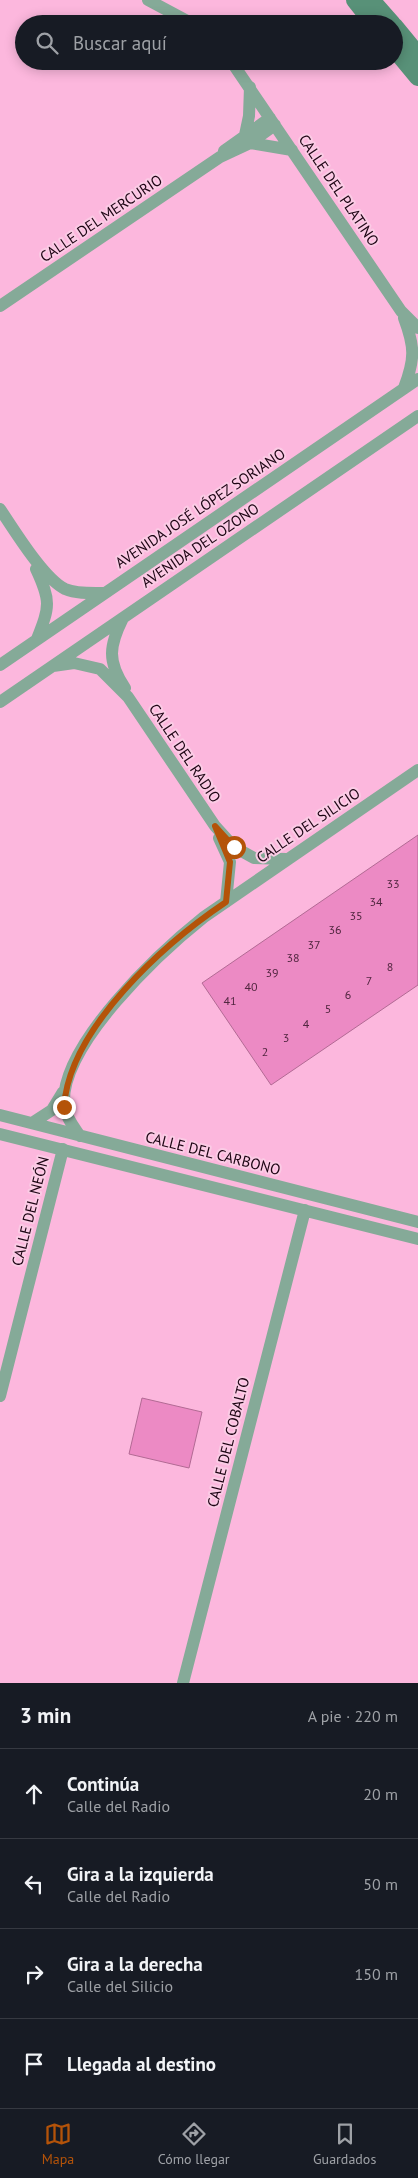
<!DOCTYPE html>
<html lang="es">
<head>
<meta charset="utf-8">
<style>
  :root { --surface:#171b24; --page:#242831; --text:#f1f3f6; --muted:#9ea1a6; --line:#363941; --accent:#b45309 }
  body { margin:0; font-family:"PT Sans",sans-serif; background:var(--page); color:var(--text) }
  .stop { position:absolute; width:15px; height:15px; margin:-11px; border:4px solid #b45309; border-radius:50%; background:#fff }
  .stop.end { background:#b45309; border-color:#fff; box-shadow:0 1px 5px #0008 }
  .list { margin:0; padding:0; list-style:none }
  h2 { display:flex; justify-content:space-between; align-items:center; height:65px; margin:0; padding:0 20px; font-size:21px }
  h2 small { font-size:16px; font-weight:400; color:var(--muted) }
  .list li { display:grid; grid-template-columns:32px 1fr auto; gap:15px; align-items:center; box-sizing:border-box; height:90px; padding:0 20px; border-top:1px solid var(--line) }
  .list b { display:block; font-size:19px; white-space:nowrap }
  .list p { margin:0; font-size:16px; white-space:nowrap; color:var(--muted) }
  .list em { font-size:16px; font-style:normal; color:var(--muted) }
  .icon { flex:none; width:28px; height:28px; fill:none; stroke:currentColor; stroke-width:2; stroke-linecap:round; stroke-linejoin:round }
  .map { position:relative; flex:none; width:418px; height:1683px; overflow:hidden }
  .search { position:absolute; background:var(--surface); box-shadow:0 2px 12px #0003; left:15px; right:15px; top:15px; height:55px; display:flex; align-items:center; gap:12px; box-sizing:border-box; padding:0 18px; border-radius:28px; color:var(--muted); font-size:19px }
  .sheet { height:425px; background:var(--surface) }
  nav { display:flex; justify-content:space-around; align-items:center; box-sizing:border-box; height:70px; border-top:1px solid var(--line); background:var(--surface); font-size:14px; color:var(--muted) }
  nav a { display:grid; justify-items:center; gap:2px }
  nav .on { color:var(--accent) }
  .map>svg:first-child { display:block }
  .built { fill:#fcb7dd; fill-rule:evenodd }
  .building { fill:#ec8ac4; stroke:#b26a94 }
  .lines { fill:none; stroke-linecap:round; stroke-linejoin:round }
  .street { stroke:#85aa98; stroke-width:12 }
  .secondary { stroke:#589178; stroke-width:18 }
  .route { stroke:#b45309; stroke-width:6 }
  .labels { text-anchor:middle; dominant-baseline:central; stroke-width:4; stroke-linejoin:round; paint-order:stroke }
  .number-label { font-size:12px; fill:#50263f }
  .street-label { font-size:15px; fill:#1c0413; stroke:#fbcbe5 }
</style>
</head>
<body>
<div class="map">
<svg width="418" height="1683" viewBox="0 0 418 1683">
  <rect width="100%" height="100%" fill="#fbcbe5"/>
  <path class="built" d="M0,0h418v1683h-418zM24,24h370v37h-370z"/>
  <path class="building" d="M418,835v150l-147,100 -69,-102z
    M142,1398l60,14 -13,56 -60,-14z"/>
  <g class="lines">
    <path class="street" d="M148,0l45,24
      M231,61l170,250 17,17
      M245,135l4,-19 1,-29
      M250,143l25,-18
      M224,151l46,-33
      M0,306l220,-149 30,-14 42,7
      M404,318c11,29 11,41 0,70
      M0,509c14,21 44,70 65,80 12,5 27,4 39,4
      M36,569c15,32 14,37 1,70
      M123,618c-14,28 -16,43 2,70
      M0,665l418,-286
      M53,666l21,-3 26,6 28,28 87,129 19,21 20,11 32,1
      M0,702l418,-286
      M219,838l11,24 -4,40
      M0,1115l418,107
      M32,1123l20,-13 11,-18
      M0,1134l418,105
      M80,1136c-6,-9 -15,-20 -16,-31 -4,-60 96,-153 140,-188l214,-147
      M0,1396l63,-247
      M183,1683l122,-473"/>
    <path class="secondary" d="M355,0l19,24
      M371,0l21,24
      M394,26l24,29
      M394,48l24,29"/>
  </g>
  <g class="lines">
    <path class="route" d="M64,1107c5,-79 101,-164 162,-205l4,-40 -15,-36 19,21"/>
  </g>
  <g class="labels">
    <g class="number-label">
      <text x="393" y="883">33</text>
      <text x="376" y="901">34</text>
      <text x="356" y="915">35</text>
      <text x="335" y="929">36</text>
      <text x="314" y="944">37</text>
      <text x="293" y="957">38</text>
      <text x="390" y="966">8</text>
      <text x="272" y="972">39</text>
      <text x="369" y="980">7</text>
      <text x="251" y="986">40</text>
      <text x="348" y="994">6</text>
      <text x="230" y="1000">41</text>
      <text x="328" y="1008">5</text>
      <text x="306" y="1023">4</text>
      <text x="286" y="1037">3</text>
      <text x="265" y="1051">2</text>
    </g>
    <g class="street-label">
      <text transform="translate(339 190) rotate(56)">CALLE DEL PLATINO</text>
      <text transform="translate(101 218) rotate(-34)">CALLE DEL MERCURIO</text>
      <text transform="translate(200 508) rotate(-34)">AVENIDA JOSÉ LÓPEZ SORIANO</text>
      <text transform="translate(200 545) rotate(-34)">AVENIDA DEL OZONO</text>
      <text transform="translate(185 753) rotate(56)">CALLE DEL RADIO</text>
      <text transform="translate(308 825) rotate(-34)">CALLE DEL SILICIO</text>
      <text transform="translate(213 1153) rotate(14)">CALLE DEL CARBONO</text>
      <text transform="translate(30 1211) rotate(-76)">CALLE DEL NEÓN</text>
      <text transform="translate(228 1442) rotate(-76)">CALLE DEL COBALTO</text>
    </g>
  </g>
</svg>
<div class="stop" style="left:234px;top:847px"></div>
<div class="stop end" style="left:64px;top:1107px"></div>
<div class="search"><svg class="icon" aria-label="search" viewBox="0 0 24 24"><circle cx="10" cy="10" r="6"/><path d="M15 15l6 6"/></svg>Buscar aquí</div>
</div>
<section class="sheet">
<h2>3 min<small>A pie · 220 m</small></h2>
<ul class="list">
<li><svg class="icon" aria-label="ahead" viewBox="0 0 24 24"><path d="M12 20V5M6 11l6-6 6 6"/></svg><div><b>Continúa</b><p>Calle del Radio</p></div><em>20 m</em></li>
<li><svg class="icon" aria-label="left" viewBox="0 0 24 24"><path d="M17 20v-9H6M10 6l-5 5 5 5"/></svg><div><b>Gira a la izquierda</b><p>Calle del Radio</p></div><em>50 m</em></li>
<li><svg class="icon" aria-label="right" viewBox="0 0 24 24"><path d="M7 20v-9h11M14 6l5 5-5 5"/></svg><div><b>Gira a la derecha</b><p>Calle del Silicio</p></div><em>150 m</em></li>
<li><svg class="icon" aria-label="arrive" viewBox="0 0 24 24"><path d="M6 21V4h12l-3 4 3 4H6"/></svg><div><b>Llegada al destino</b></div></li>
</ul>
</section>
<nav>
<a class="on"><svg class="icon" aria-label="map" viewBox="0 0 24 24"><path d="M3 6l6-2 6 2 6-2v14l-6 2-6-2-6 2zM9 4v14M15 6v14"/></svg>Mapa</a>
<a><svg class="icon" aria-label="directions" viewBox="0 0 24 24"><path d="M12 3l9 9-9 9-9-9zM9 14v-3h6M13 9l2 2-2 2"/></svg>Cómo llegar</a>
<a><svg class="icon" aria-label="saved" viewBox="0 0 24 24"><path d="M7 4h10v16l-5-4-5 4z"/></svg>Guardados</a>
</nav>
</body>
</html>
